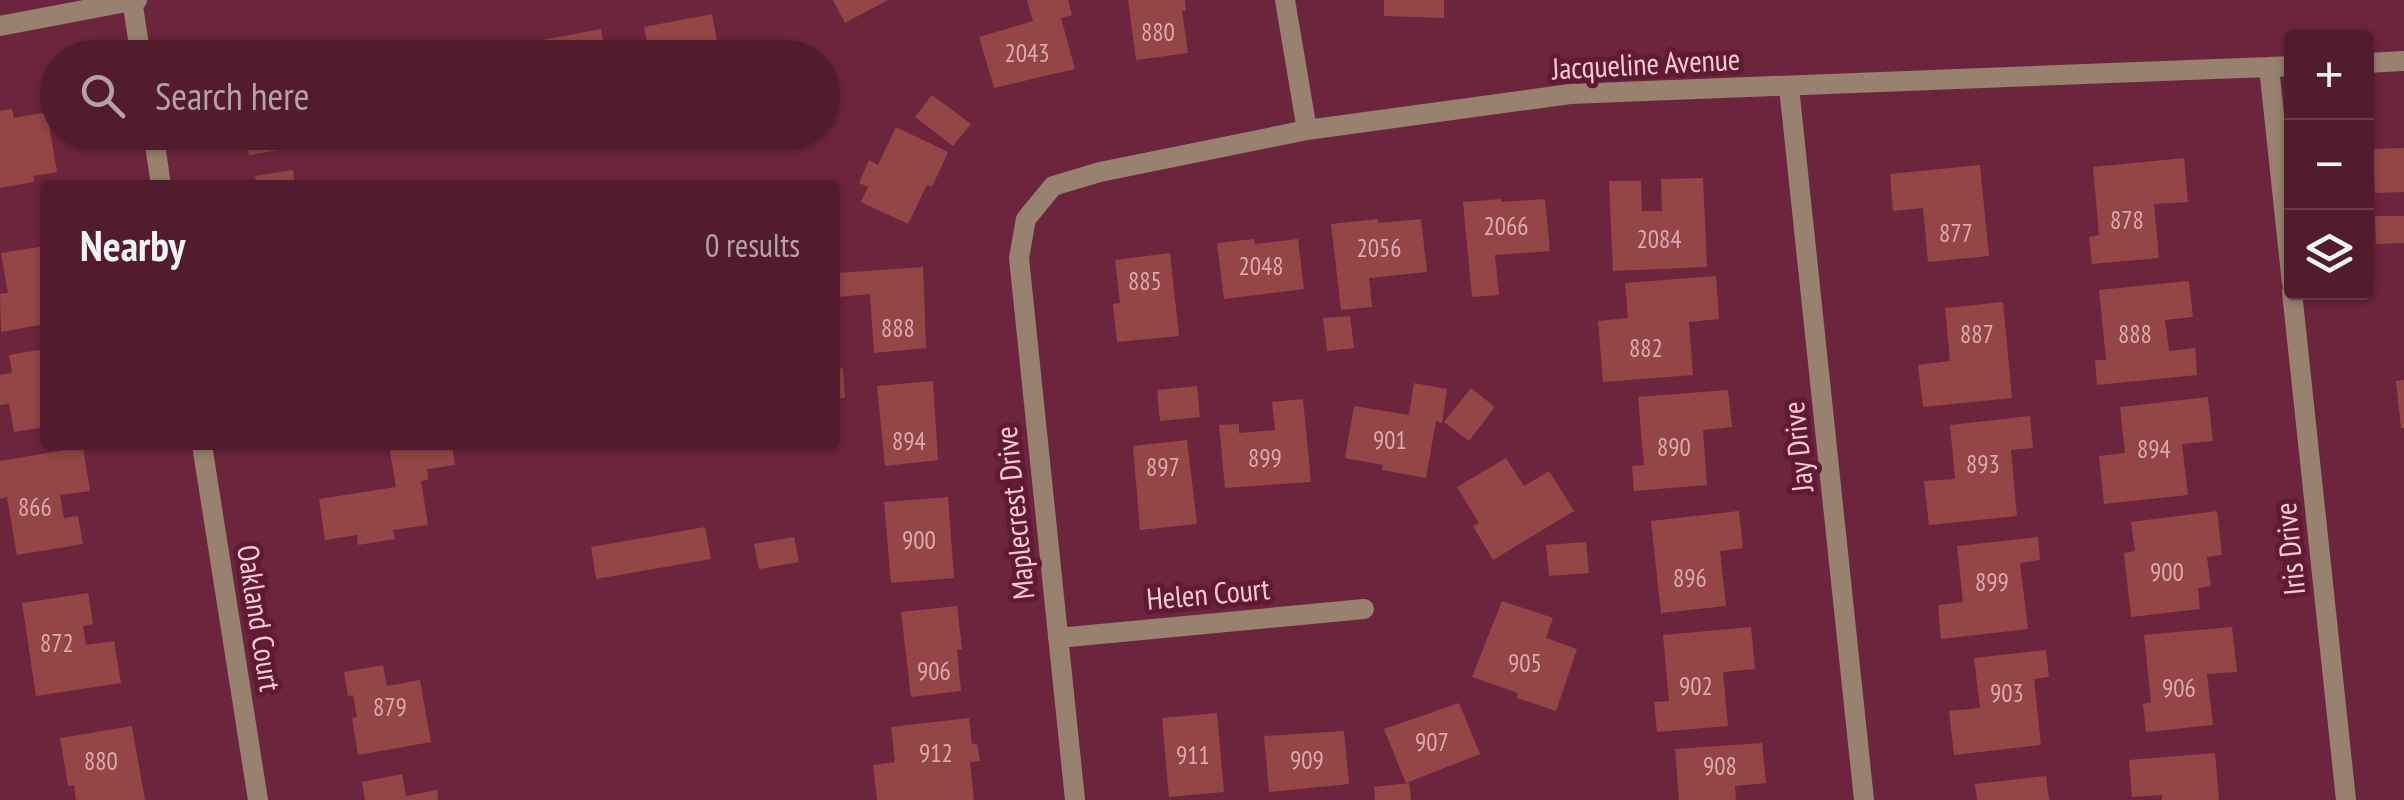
<!DOCTYPE html>
<html lang="en">
<head>
<meta charset="utf-8">
<style>
  :root { --surface:#521c2e; --page:#5c293a; --text:#f1f3f6; --muted:#b5a1aa; --line:#683a4a }
  body { margin:0; font-family:"PT Sans Narrow",sans-serif; background:var(--page); color:var(--text) }
  .controls { position:absolute; right:30px; top:30px; display:grid; overflow:hidden; border-radius:10px; box-shadow:0 2px 8px #0004 }
  .controls button { width:90px; height:90px; display:grid; place-items:center; padding:0; border:0; border-bottom:2px solid var(--line); background:var(--surface); color:var(--text); font:50px sans-serif }
  .list { margin:0; padding:0; list-style:none }
  h2 { display:flex; justify-content:space-between; align-items:center; height:130px; margin:0; padding:0 40px; font-size:42px }
  h2 small { font-size:32px; font-weight:400; color:var(--muted) }
  .icon { flex:none; width:55px; height:55px; fill:none; stroke:currentColor; stroke-width:2; stroke-linecap:round; stroke-linejoin:round }
  .map { position:relative; flex:none; width:2404px; height:800px; overflow:hidden }
  .search { position:absolute; background:var(--surface); box-shadow:0 2px 8px #0004; left:40px; top:40px; width:800px; height:110px; display:flex; align-items:center; gap:25px; box-sizing:border-box; padding:0 35px; border-radius:55px; color:var(--muted); font-size:38px }
  .panel { position:absolute; background:var(--surface); box-shadow:0 2px 8px #0004; left:40px; top:180px; width:800px; height:270px; border-radius:10px }
  .map>svg:first-child { display:block }
  .building { fill:#934645 }
  .lines { fill:none; stroke-linecap:round; stroke-linejoin:round }
  .minor { stroke:#98816e; stroke-width:20 }
  .labels { text-anchor:middle; dominant-baseline:central; stroke-width:10; stroke-linejoin:round; paint-order:stroke }
  .number-label { font-size:25px; fill:#dea9b1 }
  .street-label { font-size:30px; fill:#f7cad5; stroke:#611a34 }
</style>
</head>
<body>
<div class="map">
<svg width="2404" height="800" viewBox="0 0 2404 800">
  <rect width="100%" height="100%" fill="#6d253e"/>
  <path class="building" d="M833,0h55l-43,23z
    M1027,0h41l4,15 -11,3 14,51 -81,19 -15,-51 54,-16z
    M1128,0h57l1,11h-4l6,42 -52,7z
    M1384,0h60v18l-60,-2z
    M712,14l8,44h-70l-6,-31z
    M601,29l5,29h-71l-3,-16z
    M932,95l39,29 -18,22 -38,-29z
    M12,109l2,9 33,-6 10,60 -24,4 1,6 -34,6v-77z
    M896,127l52,25 -16,35 -5,-2 -19,39 -47,-22 7,-15 -9,-4 10,-23 9,5z
    M245,132h44l2,16 -42,7z
    M2404,148v44l-29,1 -2,-44z
    M2184,158l4,44 -34,2 5,54 -67,6 -3,-27 10,-2 -6,-68z
    M1980,165l9,91 -61,6 -5,-54 -30,3 -3,-37z
    M293,170l2,15h-38l-2,-9z
    M1703,178l4,89 -94,4 -4,-90h32l1,30h20l-1,-32z
    M1501,199l1,3 43,-3 5,52 -55,4 4,40 -27,2 -9,-95z
    M2375,216h29v27l-28,1z
    M1378,219v4l43,-4 6,53 -58,6 3,29 -31,3 -10,-86z
    M1254,239l1,5 43,-5 6,50 -80,10 -7,-56z
    M45,246v78l-44,8 -1,-38 8,-1 -7,-40z
    M1170,253l9,83 -62,6 -4,-38 7,-1 -5,-43z
    M923,267l3,81 -52,5 -4,-59 -31,3 -2,-24z
    M1716,276l3,43 -30,3 4,53 -90,7 -5,-61 30,-3 -3,-35z
    M2189,281l4,36 -28,3 4,31 26,-3 2,27 -100,10 -2,-25h11l-7,-70z
    M2003,302l9,96 -89,9 -5,-42 32,-4 -5,-53z
    M1350,316l4,32 -27,3 -4,-33z
    M45,349v78l-31,5 -5,-28 -9,1v-30l12,-2 -3,-18z
    M843,368l2,30 -10,1v-30z
    M2404,380v48h-3l-5,-47z
    M933,381l5,79 -53,6 -8,-80z
    M1414,383l33,6 -5,34 -6,-2 -10,57 -44,-8 1,-5 -38,-7 9,-52 55,9z
    M1197,386l3,31 -40,4 -3,-31z
    M1471,388l24,19 -26,34 -25,-19z
    M1728,390l4,37 -29,3 4,55 -73,6 -2,-25 12,-1 -6,-68z
    M2208,397l5,44 -31,3 6,51 -84,9 -5,-48 26,-3 -5,-46z
    M1303,399l8,83 -86,6 -6,-63 20,-1v9l36,-3 -3,-28z
    M2030,416l3,32 -22,2 6,66 -88,9 -5,-44 31,-2 -5,-54z
    M1187,440l10,84 -57,6 -7,-84z
    M389,445h63l3,20 -28,4 1,11 -7,1 7,44 -35,5 2,9 -37,6 -1,-10 -32,5 -6,-41 77,-12z
    M83,447l7,44 -30,4 4,23 14,-2 5,28 -66,11 -10,-58 -7,2v-38z
    M1506,458l18,28 25,-15 25,40 -81,49 -20,-34 6,-3 -22,-36z
    M948,497l6,81 -63,5 -7,-81z
    M1739,511l4,37 -23,3 6,55 -65,7 -10,-92z
    M2217,511l5,44 -15,2 4,29 -13,2 2,21 -69,8 -7,-64 11,-2 -4,-29z
    M705,527l6,32 -115,20 -5,-32z
    M794,537l5,25 -40,7 -5,-25z
    M2038,537l2,23 -20,3 8,66 -87,10 -3,-34 25,-3 -6,-56z
    M1586,542l3,31 -40,3 -3,-31z
    M88,593l5,31 -10,2 3,19 28,-4 7,42 -85,13 -14,-93z
    M1502,601l51,17 -7,20 31,11 -21,62 -39,-13 1,-5 -46,-16z
    M957,606l5,43 -5,1 4,41 -50,6 -10,-85z
    M1751,627l4,42 -32,3 5,54 -71,6 -3,-30 15,-1 -6,-66z
    M2232,627l5,45 -30,2 6,51 -67,7 -3,-28 8,-2 -7,-67z
    M2046,650l3,27 -15,2 7,66 -87,10 -5,-44 31,-3 -6,-50z
    M383,665l4,21 33,-6 11,62 -73,13 -6,-37 5,-1 -4,-22 -5,1 -4,-24z
    M1459,703l21,51 -74,29 -22,-54z
    M1217,713l7,79 -55,5 -7,-79z
    M969,718l3,26h5l3,17 -10,1 4,38h-97l-4,-35 22,-3 -4,-35z
    M132,726l13,74h-69l-2,-15 -6,1 -8,-48z
    M1344,731l5,53 -80,8 -5,-56z
    M1762,743l4,40 -31,3 1,14h-57l-4,-51z
    M2215,753l4,47h-57v-5l-30,2 -3,-37z
    M402,774l4,22 31,-6 1,10h-73l-3,-18z
    M2046,776l3,24h-72l-2,-16z
    M1409,783l2,17h-36l-1,-13z"/>
  <g class="lines">
    <path class="minor" d="M132,0l9,58
      M1285,0l22,130
      M0,26l137,-26
      M2366,63l38,-2
      M2269,67l23,217
      M1789,87l75,713
      M153,132l8,53
      M2292,292l54,508
      M202,445l56,355
      M1058,638l306,-29
      M1075,800l-56,-542 7,-39 27,-33 47,-14 207,-42 263,-36 722,-28"/>
  </g>
  <g class="labels">
    <g class="number-label">
      <text x="1158" y="32">880</text>
      <text x="1027" y="53">2043</text>
      <text x="2127" y="220">878</text>
      <text x="1506" y="226">2066</text>
      <text x="1956" y="233">877</text>
      <text x="1659" y="239">2084</text>
      <text x="1379" y="248">2056</text>
      <text x="1261" y="266">2048</text>
      <text x="1145" y="281">885</text>
      <text x="898" y="328">888</text>
      <text x="1977" y="334">887</text>
      <text x="2135" y="334">888</text>
      <text x="1646" y="348">882</text>
      <text x="1390" y="440">901</text>
      <text x="909" y="441">894</text>
      <text x="1674" y="447">890</text>
      <text x="2154" y="449">894</text>
      <text x="1265" y="458">899</text>
      <text x="1983" y="464">893</text>
      <text x="1163" y="467">897</text>
      <text x="35" y="507">866</text>
      <text x="919" y="540">900</text>
      <text x="2167" y="572">900</text>
      <text x="1690" y="578">896</text>
      <text x="1992" y="582">899</text>
      <text x="57" y="643">872</text>
      <text x="1525" y="663">905</text>
      <text x="934" y="671">906</text>
      <text x="1696" y="686">902</text>
      <text x="2179" y="688">906</text>
      <text x="2007" y="693">903</text>
      <text x="390" y="707">879</text>
      <text x="1432" y="742">907</text>
      <text x="936" y="753">912</text>
      <text x="1193" y="755">911</text>
      <text x="1307" y="760">909</text>
      <text x="101" y="761">880</text>
      <text x="1720" y="766">908</text>
    </g>
    <g class="street-label">
      <text transform="translate(1646 63) rotate(-3)">Jacqueline Avenue</text>
      <text transform="translate(1797 447) rotate(-96)">Jay Drive</text>
      <text transform="translate(1014 513) rotate(-96)">Maplecrest Drive</text>
      <text transform="translate(2289 549) rotate(-96)">Iris Drive</text>
      <text transform="translate(1208 593) rotate(-5)">Helen Court</text>
      <text transform="translate(260 618) rotate(81)">Oakland Court</text>
    </g>
  </g>
</svg>
<div class="controls">
<button>+</button>
<button>−</button>
<button><svg class="icon" aria-label="layers" viewBox="0 0 24 24"><path d="M12 4l9 5-9 5-9-5zM3 14l9 5 9-5"/></svg></button>
</div>
<div class="search"><svg class="icon" aria-label="search" viewBox="0 0 24 24"><circle cx="10" cy="10" r="6"/><path d="M15 15l6 6"/></svg>Search here</div>
<section class="panel">
<h2>Nearby<small>0 results</small></h2>
<ul class="list">
</ul>
</section>
</div>
</body>
</html>
